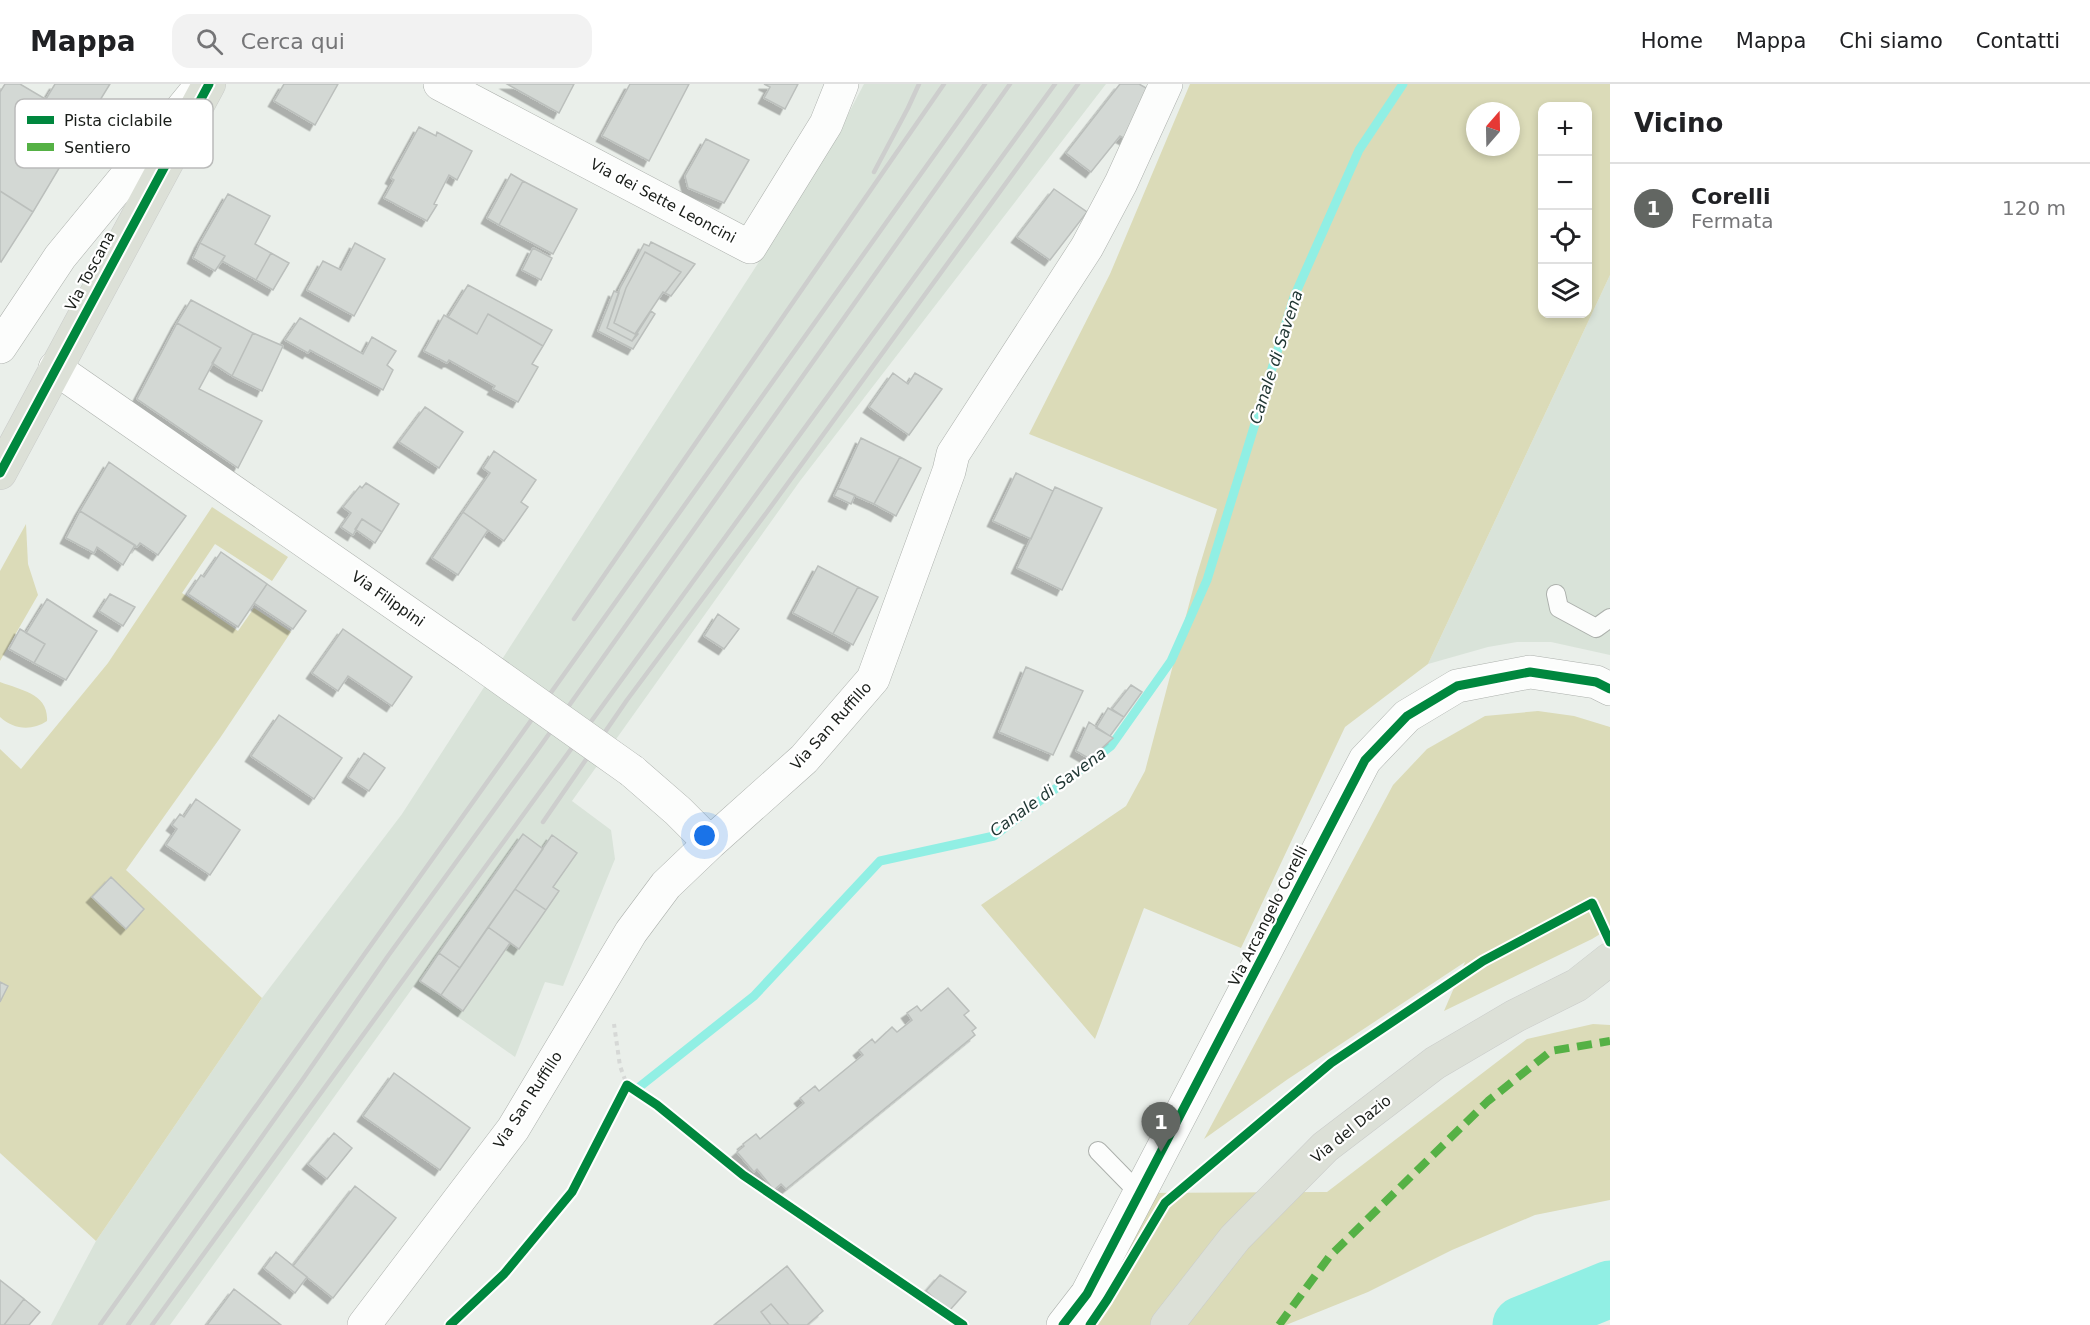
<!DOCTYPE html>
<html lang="it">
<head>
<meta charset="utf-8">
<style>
  :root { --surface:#fff; --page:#f2f2f2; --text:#202124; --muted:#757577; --line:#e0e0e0; --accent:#626662 }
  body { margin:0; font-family:"DejaVu Sans",sans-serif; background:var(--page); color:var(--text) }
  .controls { position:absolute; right:18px; top:18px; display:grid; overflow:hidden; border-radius:12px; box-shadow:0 3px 9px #0003 }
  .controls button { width:54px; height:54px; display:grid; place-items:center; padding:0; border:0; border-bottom:2px solid var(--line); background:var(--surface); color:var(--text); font:30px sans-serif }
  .compass { position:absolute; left:1466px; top:18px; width:54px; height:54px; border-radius:50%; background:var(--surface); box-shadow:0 3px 9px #0003; rotate:20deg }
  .you { position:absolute; left:705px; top:752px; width:21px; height:21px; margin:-15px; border:4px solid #fff; border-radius:50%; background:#1a73e8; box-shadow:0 0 0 9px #1a73e833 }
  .badge { display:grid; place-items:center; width:39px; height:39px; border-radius:50%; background:var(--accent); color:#fff; font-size:20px; font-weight:700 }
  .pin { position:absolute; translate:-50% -50px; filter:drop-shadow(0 2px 3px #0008) }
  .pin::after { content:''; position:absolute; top:32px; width:21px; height:18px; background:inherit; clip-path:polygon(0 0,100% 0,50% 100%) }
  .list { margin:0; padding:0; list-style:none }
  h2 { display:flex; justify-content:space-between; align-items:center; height:78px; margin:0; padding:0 24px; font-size:26px }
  h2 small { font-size:20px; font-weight:400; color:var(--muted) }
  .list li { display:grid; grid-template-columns:39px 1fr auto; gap:18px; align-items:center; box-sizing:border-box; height:90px; padding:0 24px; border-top:2px solid var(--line) }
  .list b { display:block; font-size:22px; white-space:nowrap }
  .list p { margin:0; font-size:20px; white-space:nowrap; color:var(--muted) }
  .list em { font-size:20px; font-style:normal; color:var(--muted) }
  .icon { flex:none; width:33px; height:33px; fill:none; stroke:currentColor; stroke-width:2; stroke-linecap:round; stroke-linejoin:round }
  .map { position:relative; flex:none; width:1610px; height:1241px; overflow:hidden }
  header { display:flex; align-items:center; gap:36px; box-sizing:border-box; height:84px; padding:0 30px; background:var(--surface); border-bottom:2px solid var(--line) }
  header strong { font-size:28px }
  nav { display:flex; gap:33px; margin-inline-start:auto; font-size:21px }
  .search { width:420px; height:54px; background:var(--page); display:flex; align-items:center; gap:15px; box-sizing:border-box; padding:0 21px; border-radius:18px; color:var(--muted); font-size:22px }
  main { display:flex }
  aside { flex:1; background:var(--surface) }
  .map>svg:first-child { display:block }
  .built { fill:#d9e3d9 }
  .green { fill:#dbdbb8; fill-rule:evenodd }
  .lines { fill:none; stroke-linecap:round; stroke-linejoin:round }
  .stream { stroke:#91efe4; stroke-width:9 }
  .river { stroke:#91efe4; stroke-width:57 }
  .building { fill:#d3d8d4; stroke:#bbbfbc; stroke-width:1.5; filter:url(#shadow) }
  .service-casing { stroke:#acb0ac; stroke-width:20 }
  .minor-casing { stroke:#acb0ac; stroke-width:34 }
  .primary-casing { stroke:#caccca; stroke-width:34 }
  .path { stroke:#d6d8d6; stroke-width:4; stroke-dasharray:4.5 4.5; stroke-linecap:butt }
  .service { stroke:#fcfdfc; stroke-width:18 }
  .minor { stroke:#fcfdfc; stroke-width:33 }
  .primary { stroke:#dce0d7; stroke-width:33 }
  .rail { stroke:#cdcecd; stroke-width:4.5 }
  .minor-bridge-casing { stroke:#acb0ac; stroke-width:34; stroke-linecap:butt }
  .minor-bridge { stroke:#fcfdfc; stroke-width:33 }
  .quiet { stroke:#55b145; stroke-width:8; stroke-dasharray:15 8; stroke-linecap:butt }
  .cycleway-casing { stroke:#fff; stroke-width:13 }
  .cycleway { stroke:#00873e; stroke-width:9 }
  .labels { text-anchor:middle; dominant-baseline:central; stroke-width:4.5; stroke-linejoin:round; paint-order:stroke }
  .street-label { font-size:15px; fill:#191d19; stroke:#fff }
  .water-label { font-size:16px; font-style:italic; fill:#1e3532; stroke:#fff }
  .key { fill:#fff; stroke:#babbba; stroke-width:1.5 }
  .key-label { font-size:16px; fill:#191d19 }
</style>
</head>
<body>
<header>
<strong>Mappa</strong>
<div class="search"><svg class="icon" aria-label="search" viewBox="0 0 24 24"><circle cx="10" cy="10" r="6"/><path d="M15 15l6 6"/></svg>Cerca qui</div>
<nav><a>Home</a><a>Mappa</a><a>Chi siamo</a><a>Contatti</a></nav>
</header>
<main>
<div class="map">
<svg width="1610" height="1241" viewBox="0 0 1610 1241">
  <defs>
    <filter id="shadow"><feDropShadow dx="-5.5" dy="5.5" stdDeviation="0" flood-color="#0004"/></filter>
  </defs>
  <rect width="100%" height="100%" fill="#eaefea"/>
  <path class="built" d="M864,0h242l-306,397 -228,320 39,29 4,29 -52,127 -18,-4 -30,75 -101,-71 -244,339h-119l45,-84 166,-243 140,-184 364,-563 78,-129z
    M1610,191v380l-59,-13h-34l-29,5 -60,17z"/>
  <path class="green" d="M1190,0h420v191l-182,389 -83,63 -104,221 -97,-40 -49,131 -114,-134 145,-99 19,-35 51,-193 21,-69 -188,-75 81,-160zM1542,22h46v208h-46zM1475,27h36v36h-36z
    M212,423l76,50 -16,24 -57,-37 -33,49 56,38 16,-23 37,24 -71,106 -94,132 136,128 -166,243 -96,-88v-404l21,20 87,-106z
    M26,440l2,40 10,31 -38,66v-90z
    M0,598c21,8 49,12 47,39 -15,10 -33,9 -47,-4z
    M1538,627l36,5 36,11v201l-18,11 -148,72 21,-49 -177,117 -84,60 189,-354 34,-36 58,-33z
    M1593,940l17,1v175l-75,15 -83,35 -84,42 -82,33h-231l84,-132 188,-1 200,-153z"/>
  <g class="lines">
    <path class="stream" d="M638,1004l116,-92 126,-135 114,-25 117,-90 60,-85 36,-81 87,-283 65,-147 44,-66"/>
    <path class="river" d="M1521,1241l89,-36"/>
  </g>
  <path class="building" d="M5,0h15l66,39 -53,89 -33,-21v-99z
    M55,0h55l-24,39 -40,-24z
    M284,0h54l-23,41 -41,-24z
    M507,0h67l-15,29z
    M630,0h59l-40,77 -47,-25z
    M764,0h34l-13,25 -21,-11 6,-11z
    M1120,0h19l9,5 -23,50 -5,-3 -29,36 -25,-19z
    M419,43l17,9 1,-4 35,19 -15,29 -8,-5 -15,29 3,1 -10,16 -43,-23 10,-18 -3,-2z
    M706,55l43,21 -25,43 -36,-15 -3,-12z
    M511,90l12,7 -24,44 -12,-7z
    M523,97l54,28 -24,45 -54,-29z
    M1054,105l33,23 -37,48 -33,-23z
    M0,107l33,21 -32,50 -1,-1z
    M228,110l42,22 -15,28 16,9 -15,27 -34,-19 3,-5 -25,-13z
    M651,158l44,22 -24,32 -6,-3 16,-21 -36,-20 -19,36 -12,35 21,11 1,-1 2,1 -6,7 -25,-13 13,-40 24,-44 5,2z
    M200,159l25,13 -10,15 -22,-13z
    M355,159l30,16 -31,57 -47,-26 16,-29 18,9z
    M533,164l19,10 -11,22 -19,-10z
    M645,168l36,20 -16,21 -2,-1 -28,42 -21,-11 12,-35z
    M271,169l18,10 -16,27 -17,-10z
    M468,201l84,45 -9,16 -55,-32 -11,20 -29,-17z
    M614,207l5,2 -12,35 25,13 19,-30 4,3 -22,35 -35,-18z
    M191,216l62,33 -21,43 -20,-13 9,-15 -44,-25z
    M488,230l55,32 -11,18 6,3 -20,35 -25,-13 2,-3 -46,-26 -2,3 -23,-12 20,-36 33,19z
    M300,234l63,36 9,-17 24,14 -9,14 6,5 -10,20 -73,-40 -2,3 -23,-13z
    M177,239l44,25 -22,41 63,32 -24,47 -101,-69z
    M253,249l30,13 -21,45 -30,-15z
    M893,289l15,11 7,-11 27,16 -33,46 -40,-28z
    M425,323l38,25 -24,36 -40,-26z
    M861,354l39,19 -26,47 -36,-16z
    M494,367l42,29 -15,22 7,5 -24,34 -41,-29 27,-39 -7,-5z
    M900,373l21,11 -25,48 -22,-12z
    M109,378l77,54 -28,39 -18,-12 -3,4 -57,-36z
    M1016,389l37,18 -22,48 -38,-18z
    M366,399l33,21 -17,28 -20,-13 -9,16 -12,-8 10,-14 -8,-6 17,-21 2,2z
    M1055,403l47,21 -40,82 -45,-22z
    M838,404l17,7 -4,9 -17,-8z
    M80,427l55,34 -12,20 -26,-18 -3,6 -28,-15z
    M463,428l25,18 -30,45 -26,-17z
    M362,435l20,13 -7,11 -20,-14z
    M221,468l46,32 -29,43 -50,-33 13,-19 3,2z
    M818,482l40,21 -25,47 -40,-21z
    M267,500l39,27 -13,18 -39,-26z
    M858,503l20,10 -25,48 -20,-11z
    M110,510l25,13 -12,19 -24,-15z
    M47,515l50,32 -31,49 -32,-17 11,-19 -19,-11z
    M718,530l21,15 -15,20 -20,-13z
    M20,545l25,15 -11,19 -25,-14z
    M343,545l69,48 -20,29 -44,-30 -10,15 -26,-18z
    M1026,583l57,24 -30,64 -54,-23z
    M1131,601l11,7 -18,25 -12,-8z
    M1108,624l16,9 -14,19 -14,-8z
    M279,631l63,43 -28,41 -63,-43z
    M1089,638l24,16 -23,21 -14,-8z
    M364,669l21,15 -16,23 -21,-14z
    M196,715l44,31 -30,45 -44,-30 11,-16 -5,-4 8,-11 4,3z
    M523,750l20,15 -83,119 -21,-15z
    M552,751l25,18 -24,34 6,4 -13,19 -31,-21z
    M111,793l33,32 -18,20 -34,-32z
    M515,805l31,21 -27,39 -31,-22z
    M488,843l22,16 -47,68 -22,-16z
    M439,869l21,15 -19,27 -21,-14z
    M0,898l8,4 -8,16z
    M948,904l21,23 -5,4 12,13 -4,3 3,4 -189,154 -5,-5 -7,6 -17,-21 -3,3 -17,-20 7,-6 -1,-2 13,-10 4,5 44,-36 -4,-5 15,-12 4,5 44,-36 -4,-5 13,-11 3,4 17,-16 5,5 15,-12 -5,-7 10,-7 4,5z
    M394,989l76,55 -30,42 -77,-54z
    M334,1049l18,15 -25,31 -19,-15z
    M355,1102l41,32 -63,80 -40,-32z
    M276,1168l31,25 -12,16 -31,-25z
    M787,1182l36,45 -16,14h-18l-18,-21 -10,8 10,13h-57z
    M940,1191l26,17 -17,19 -23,-20z
    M0,1196l24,19 -20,26h-4z
    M234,1205l47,36h-74z
    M24,1215l16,13 -11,13h-25z
    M771,1220l18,21h-18l-10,-13z"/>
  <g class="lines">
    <g class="service-casing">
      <path id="service" d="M1556,510l3,14 37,20 14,-10
        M1098,1067l41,42"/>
    </g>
    <g class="minor-casing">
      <path id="minor" d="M440,0l310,163 76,-123 16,-40
        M0,263l60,-90 139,-169
        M55,284l415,288
        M632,687l46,40 32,32
        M364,1241l149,-196 118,-197 35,-47 44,-42 94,-84 69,-80 76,-208 4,-17 134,-207 34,-64 45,-99
        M1063,1241l24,-31 278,-534 42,-44 50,-30 73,-14 66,10 14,7"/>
    </g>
    <g class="primary-casing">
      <path id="primary" d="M0,389l209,-389
        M1167,1241l68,-87 90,-91 110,-84 80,-47 62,-31 33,-26"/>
    </g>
    <path class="path" d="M450,1241l54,-51 68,-82 55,-107 -7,-19 -6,-42"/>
    <use href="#service" class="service"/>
    <use href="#minor" class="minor"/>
    <use href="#primary" class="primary"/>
    <path class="rail" d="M874,88l34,-64 11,-24
      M574,535l370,-535
      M543,738l84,-122 140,-188 311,-428
      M100,1241l885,-1241
      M128,1241l175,-246 85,-123 151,-208 471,-664
      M152,1241l903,-1241"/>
    <g class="minor-bridge-casing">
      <path id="minor-bridge" d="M470,572l162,115"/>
    </g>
    <use href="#minor-bridge" class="minor-bridge"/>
    <path class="quiet" d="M1279,1241l50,-68 159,-156 63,-50 59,-10"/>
    <g class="cycleway-casing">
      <path id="cycleway" d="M0,389l209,-389
        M450,1241l54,-51 68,-82 55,-107 30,20 86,70 220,150
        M1063,1241l24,-31 278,-534 42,-44 50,-30 73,-14 66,10 14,7
        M1090,1241l17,-25 58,-97 166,-140 152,-102 109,-58 18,39"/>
    </g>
    <use href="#cycleway" class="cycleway"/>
  </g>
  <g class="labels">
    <g class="street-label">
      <text transform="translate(663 117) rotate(28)">Via dei Sette Leoncini</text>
      <text transform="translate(90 187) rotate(-62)">Via Toscana</text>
      <text transform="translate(388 515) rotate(35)">Via Filippini</text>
      <text transform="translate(831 642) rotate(-48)">Via San Ruffillo</text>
      <text transform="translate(1268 832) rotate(-63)">Via Arcangelo Corelli</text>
      <text transform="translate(528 1016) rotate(-57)">Via San Ruffillo</text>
      <text transform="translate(1351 1045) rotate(-39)">Via del Dazio</text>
    </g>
    <g class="water-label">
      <text transform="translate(1276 273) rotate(-72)">Canale di Savena</text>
      <text transform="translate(1048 708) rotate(-36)">Canale di Savena</text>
    </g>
  </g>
  <rect x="15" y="15" width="198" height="69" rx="9" class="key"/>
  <rect x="27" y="32" width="27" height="8" fill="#00873e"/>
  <rect x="27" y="59" width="27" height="8" fill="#55b145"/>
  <g class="key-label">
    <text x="64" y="42">Pista ciclabile</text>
    <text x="64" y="69">Sentiero</text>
  </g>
</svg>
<div class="controls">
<button>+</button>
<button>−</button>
<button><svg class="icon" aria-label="locate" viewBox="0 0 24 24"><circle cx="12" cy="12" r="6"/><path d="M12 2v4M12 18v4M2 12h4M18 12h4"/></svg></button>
<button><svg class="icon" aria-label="layers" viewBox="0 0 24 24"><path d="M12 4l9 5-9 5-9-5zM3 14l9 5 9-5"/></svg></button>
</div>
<svg class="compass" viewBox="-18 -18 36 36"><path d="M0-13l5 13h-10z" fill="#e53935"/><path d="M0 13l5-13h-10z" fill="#757577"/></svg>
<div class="you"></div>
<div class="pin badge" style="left:1161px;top:1068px">1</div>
</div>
<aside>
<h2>Vicino<small></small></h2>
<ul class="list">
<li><span class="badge">1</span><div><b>Corelli</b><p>Fermata</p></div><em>120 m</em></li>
</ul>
</aside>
</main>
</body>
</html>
